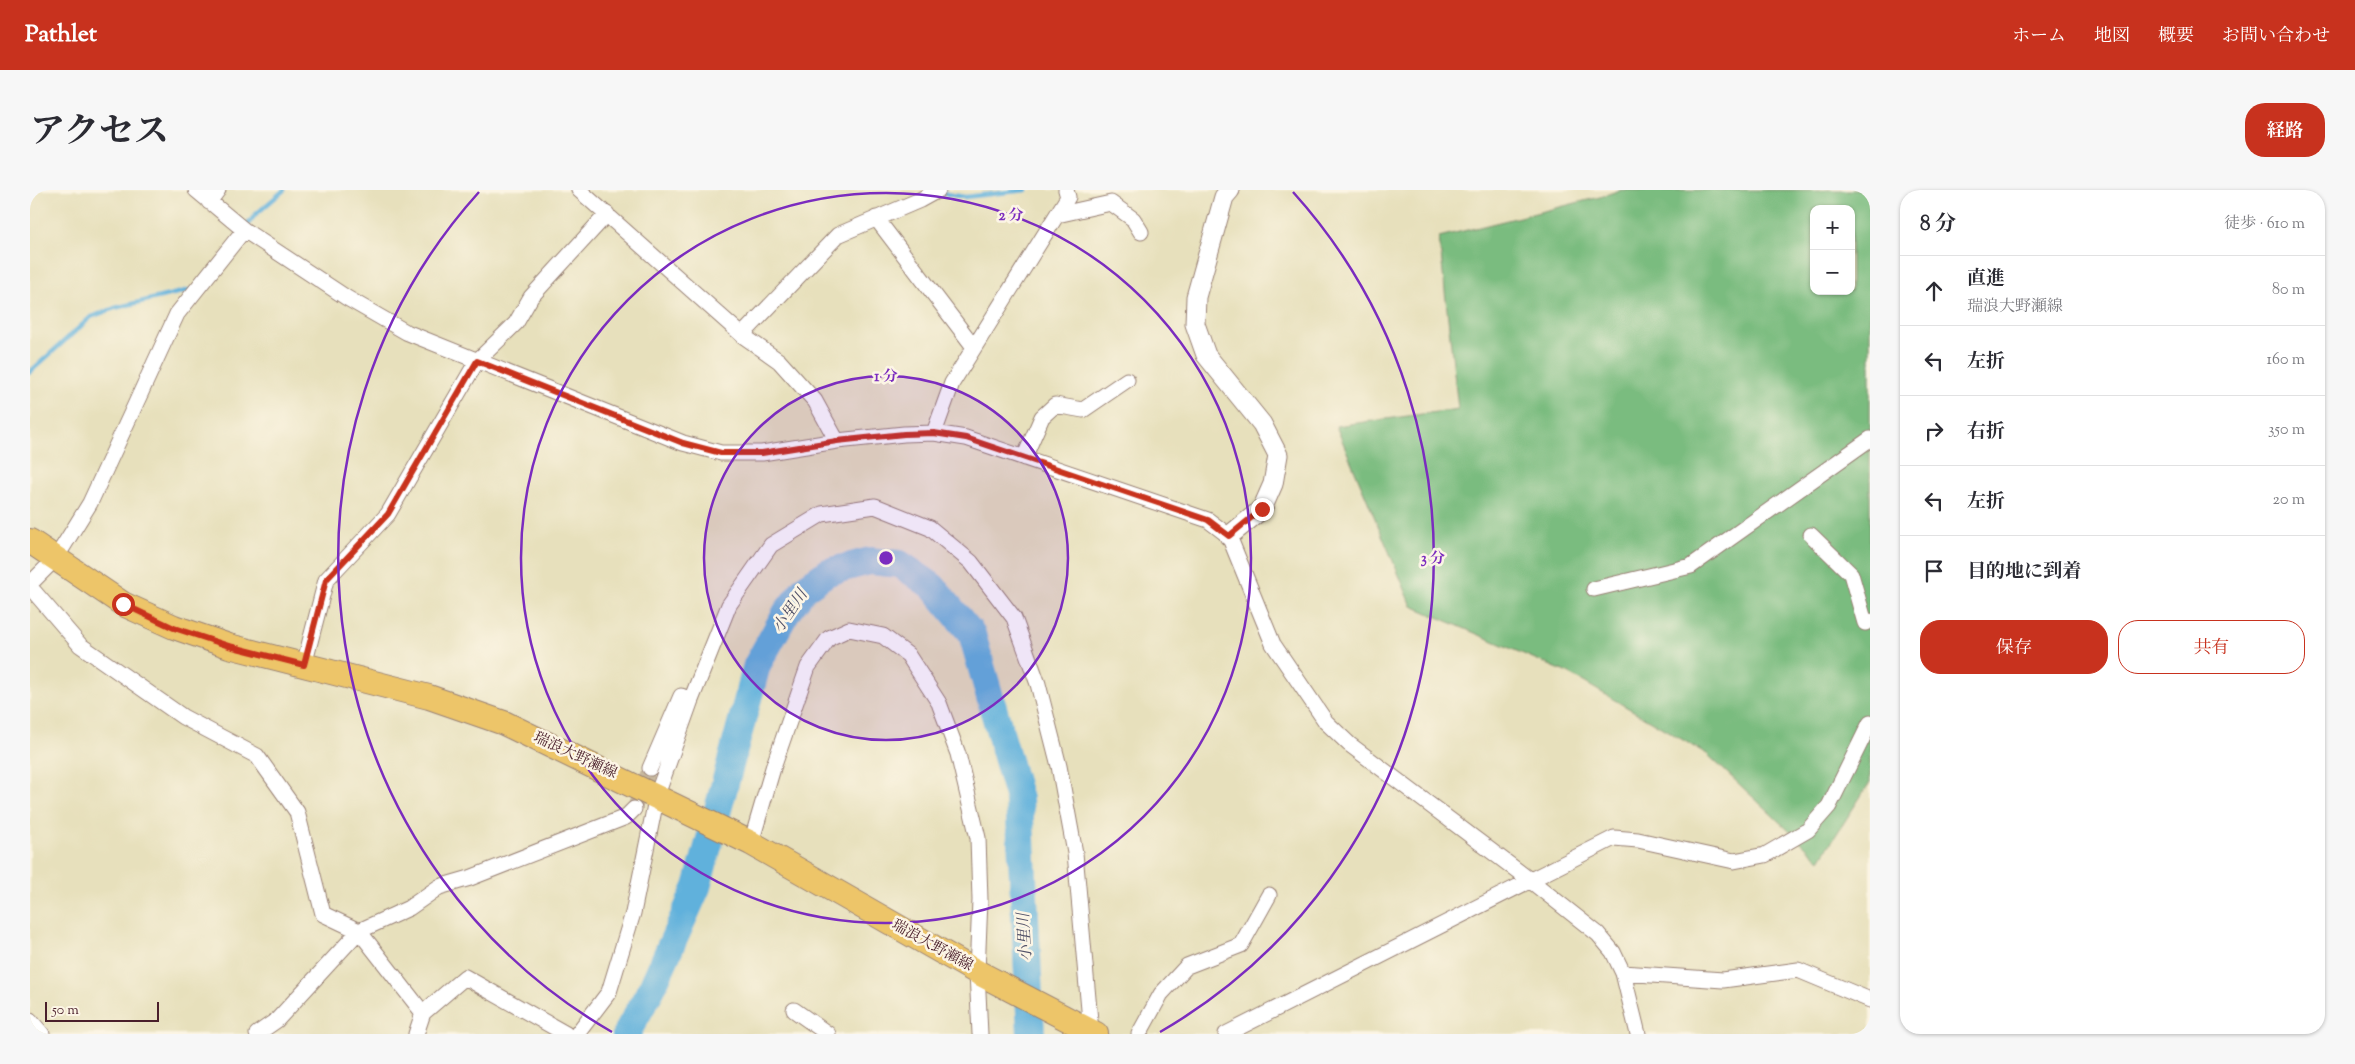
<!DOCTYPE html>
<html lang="ja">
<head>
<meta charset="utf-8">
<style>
  :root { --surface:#fff; --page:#f7f7f7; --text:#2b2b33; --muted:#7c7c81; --line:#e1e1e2; --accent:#c8321e }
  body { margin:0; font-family:"Sorts Mill Goudy","Noto Serif JP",serif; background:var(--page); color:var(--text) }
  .controls { position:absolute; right:15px; top:15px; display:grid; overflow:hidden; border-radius:10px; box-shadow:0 1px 4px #0004 }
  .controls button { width:45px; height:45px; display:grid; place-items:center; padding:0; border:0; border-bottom:1px solid var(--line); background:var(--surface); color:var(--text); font:25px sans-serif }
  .scale { position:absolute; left:15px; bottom:12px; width:114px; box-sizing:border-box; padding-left:5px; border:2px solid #4a1f2b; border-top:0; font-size:14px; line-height:18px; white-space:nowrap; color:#4a1f2b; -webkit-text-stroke:4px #fcf5e5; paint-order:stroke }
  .stop { position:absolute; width:15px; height:15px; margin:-11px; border:4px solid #c8321e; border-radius:50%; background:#fff }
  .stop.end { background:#c8321e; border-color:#fff; box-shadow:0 1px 5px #0008 }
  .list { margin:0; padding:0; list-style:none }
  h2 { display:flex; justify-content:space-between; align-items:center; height:65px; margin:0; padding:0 20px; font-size:21px }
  h2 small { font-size:16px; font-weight:400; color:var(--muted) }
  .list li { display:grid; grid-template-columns:32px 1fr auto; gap:15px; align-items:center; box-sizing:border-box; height:70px; padding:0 20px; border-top:1px solid var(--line) }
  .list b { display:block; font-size:19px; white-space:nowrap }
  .list p { margin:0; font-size:16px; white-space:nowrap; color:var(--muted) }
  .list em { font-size:16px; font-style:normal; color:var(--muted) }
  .actions { display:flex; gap:10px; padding:15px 20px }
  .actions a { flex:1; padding:11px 0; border:1px solid var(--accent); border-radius:20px; text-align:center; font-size:18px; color:var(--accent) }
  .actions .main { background:var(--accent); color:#fff }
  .icon { flex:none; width:28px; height:28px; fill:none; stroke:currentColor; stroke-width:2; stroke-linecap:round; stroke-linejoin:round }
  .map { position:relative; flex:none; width:1840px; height:844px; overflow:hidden; border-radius:20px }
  header { display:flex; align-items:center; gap:30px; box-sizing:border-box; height:70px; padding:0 25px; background:var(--accent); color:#fff }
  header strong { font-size:24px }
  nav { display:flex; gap:28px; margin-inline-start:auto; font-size:18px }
  .intro { display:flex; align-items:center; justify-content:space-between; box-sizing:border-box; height:120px; padding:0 30px }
  h1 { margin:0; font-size:35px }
  .button { padding:12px 22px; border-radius:20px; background:var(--accent); color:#fff; font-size:18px; font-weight:700 }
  main { display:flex; gap:30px; padding:0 30px }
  aside { flex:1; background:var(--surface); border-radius:20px; box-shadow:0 1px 4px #0004 }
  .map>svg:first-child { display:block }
  .forest { fill:#7abc7f; stroke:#626e55; fill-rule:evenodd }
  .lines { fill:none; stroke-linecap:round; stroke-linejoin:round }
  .stream { stroke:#61b1dc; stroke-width:4.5 }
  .river { stroke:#61b1dc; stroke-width:28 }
  .minor-tunnel { stroke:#c8b99f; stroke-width:15; stroke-dasharray:15 8; stroke-linecap:butt }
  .minor-casing { stroke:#988074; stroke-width:17 }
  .tertiary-casing { stroke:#988074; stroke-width:21 }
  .primary-casing { stroke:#988074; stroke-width:26 }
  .minor { stroke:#fff; stroke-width:15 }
  .tertiary { stroke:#fff; stroke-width:19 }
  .primary { stroke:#edc569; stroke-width:24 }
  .route { stroke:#c8321e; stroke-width:6 }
  .ring { fill:none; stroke:#7b2cbf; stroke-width:2.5 }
  .labels { text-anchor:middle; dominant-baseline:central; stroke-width:5; stroke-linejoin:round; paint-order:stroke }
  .street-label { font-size:15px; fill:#4a1f2b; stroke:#fcf5e5 }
  .water-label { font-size:16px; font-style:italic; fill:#525269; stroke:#fcf5e5 }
  .centre { fill:#7b2cbf; stroke:#fcf5e5; stroke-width:2.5 }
  .ring-label { font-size:15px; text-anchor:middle; font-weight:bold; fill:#7b2cbf; stroke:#fcf5e5; stroke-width:5; stroke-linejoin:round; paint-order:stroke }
</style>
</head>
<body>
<header>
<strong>Pathlet</strong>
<nav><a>ホーム</a><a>地図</a><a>概要</a><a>お問い合わせ</a></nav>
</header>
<div class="intro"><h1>アクセス</h1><a class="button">経路</a></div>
<main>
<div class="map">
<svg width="1840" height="844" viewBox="0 0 1840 844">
  <rect width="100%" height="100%" fill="#fcf5e5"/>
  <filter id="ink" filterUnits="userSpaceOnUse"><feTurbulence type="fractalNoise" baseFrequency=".02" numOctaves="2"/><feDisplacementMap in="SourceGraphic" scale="10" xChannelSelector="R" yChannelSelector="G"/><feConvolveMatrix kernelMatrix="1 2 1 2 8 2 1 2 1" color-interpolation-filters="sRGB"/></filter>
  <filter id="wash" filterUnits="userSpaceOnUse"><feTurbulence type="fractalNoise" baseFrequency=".0096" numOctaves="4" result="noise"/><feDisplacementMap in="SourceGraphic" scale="20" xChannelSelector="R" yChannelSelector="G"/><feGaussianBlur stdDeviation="1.12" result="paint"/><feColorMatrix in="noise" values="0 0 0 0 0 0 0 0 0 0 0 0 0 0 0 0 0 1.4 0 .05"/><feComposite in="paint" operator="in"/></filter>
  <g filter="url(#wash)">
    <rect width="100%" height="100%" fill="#e7e0bc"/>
    <path class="forest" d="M1590,0h250v592l-50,78 -113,-106 -137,-80 -158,-68 -76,-180 122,-17 -19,-172 161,-40zM1784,19h37v82h-37z"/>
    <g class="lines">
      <path class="stream" d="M910,3l25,4 61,-7
        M216,37l9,-12 29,-25
        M0,182l61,-55 24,-9 75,-18"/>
      <path class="river" d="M596,844l26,-46 45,-101 60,-222 29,-52 19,-25 23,-16 42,-11 30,3 32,22 40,48 47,165 12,235"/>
    </g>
  </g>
  <g filter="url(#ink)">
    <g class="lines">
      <path class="minor-tunnel" d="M604,619l16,-41"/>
      <g class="minor-casing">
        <path id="minor" d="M166,0l48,40 103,68 59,34 277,111 38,10h41l75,-12 67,-7 30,-1 32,5 242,82 21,16 44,108 53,78 23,22 182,137 67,53 15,18 10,21 15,61
          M549,0l163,145 37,26 36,40 22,40
          M179,12l9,-12
          M1027,25l54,-12 22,16 8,13
          M846,28l98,129
          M712,145l96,-100 82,-35 18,-10
          M904,243l18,-50 116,-186 -2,-7
          M994,268l18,-41 13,-12 28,5 44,-30
          M1781,345l40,39 14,49 5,-2
          M0,394l26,-26 34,-55 87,-189 67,-84
          M0,397l50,58 103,72 74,39 40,56 26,102 36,17 -82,89 -20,14
          M1564,399l97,-23 179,-127
          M274,475l22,-85 62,-66 89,-153 39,-38 15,-26 76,-83
          M620,578l31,-72 10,4
          M721,653l22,-75 35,-101 21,-29 20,-9 34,7 25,19 31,48 19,51 20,84 2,62 -3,72 3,62
          M1593,783l100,7 75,-10 72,30
          M764,820l34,24
          M393,823l-64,-82 50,-23 30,-21 31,-9 156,-61 8,-8
          M0,830l12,14
          M386,844l7,-21 42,-36 101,57
          M547,844l32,-42 24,-79 24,-118 34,-95 38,-95 42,-60 51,-31 53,-8 55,22 41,34 43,56 24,66 21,82 16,87 16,179
          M1109,844l22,-40 26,-28 54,-21 28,-50
          M1196,844l388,-196 24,2 96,21 31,-6 43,-25 21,-24 41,-83"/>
      </g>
      <g class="tertiary-casing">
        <path id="tertiary" d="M1199,346l33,-27 11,-25 5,-29 -16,-31 -56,-69 -11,-31 1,-27 28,-100 6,-7"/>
      </g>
      <g class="primary-casing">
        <path id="primary" d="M0,351l93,63 51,23 55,19 200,51 75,26 247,120 226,129 119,62"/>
      </g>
      <use href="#minor" class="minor"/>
      <use href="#tertiary" class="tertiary"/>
      <use href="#primary" class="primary"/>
    </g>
  </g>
  <g class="lines" filter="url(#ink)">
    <path class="route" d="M93,414l51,24 55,18 75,19 22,-85 62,-66 89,-153 206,82 38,10h41l75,-12 67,-7 30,-1 32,5 242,82 21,16 33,-27"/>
  </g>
  <circle cx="856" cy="368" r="182" fill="#7b2cbf" fill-opacity=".12"/>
  <g class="ring">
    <circle cx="856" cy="368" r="182"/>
    <circle cx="856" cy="368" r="365"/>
    <path d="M582 842A547 547 0 0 1 449 2M1263 2A547 547 0 0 1 1130 842"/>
  </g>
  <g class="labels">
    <g class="street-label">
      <text transform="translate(545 566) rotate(25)">瑞浪大野瀬線</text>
      <text transform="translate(902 756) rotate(29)">瑞浪大野瀬線</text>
    </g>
    <g class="water-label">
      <text transform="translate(761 422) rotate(-56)">小里川</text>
      <text transform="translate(996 747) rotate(-93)">小里川</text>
    </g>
  </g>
  <circle cx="856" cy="368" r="8" class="centre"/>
  <g class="ring-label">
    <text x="981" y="30">2 分</text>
    <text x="856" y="191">1 分</text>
    <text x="1403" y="373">3 分</text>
  </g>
</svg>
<div class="controls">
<button>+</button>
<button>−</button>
</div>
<div class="scale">50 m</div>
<div class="stop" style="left:93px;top:414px"></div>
<div class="stop end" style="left:1232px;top:319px"></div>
</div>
<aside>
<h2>8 分<small>徒歩 · 610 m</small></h2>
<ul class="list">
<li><svg class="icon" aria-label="ahead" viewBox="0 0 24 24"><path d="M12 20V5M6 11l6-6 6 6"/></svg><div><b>直進</b><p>瑞浪大野瀬線</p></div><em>80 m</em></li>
<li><svg class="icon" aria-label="left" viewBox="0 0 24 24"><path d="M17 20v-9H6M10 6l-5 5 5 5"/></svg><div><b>左折</b></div><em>160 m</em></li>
<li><svg class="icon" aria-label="right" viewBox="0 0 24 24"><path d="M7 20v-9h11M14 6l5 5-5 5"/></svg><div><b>右折</b></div><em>350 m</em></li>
<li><svg class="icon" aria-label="left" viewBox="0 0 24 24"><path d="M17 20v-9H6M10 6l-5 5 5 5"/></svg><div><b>左折</b></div><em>20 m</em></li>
<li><svg class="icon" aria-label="arrive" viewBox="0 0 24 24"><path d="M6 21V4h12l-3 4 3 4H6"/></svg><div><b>目的地に到着</b></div></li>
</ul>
<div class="actions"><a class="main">保存</a><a>共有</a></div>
</aside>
</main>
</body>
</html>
